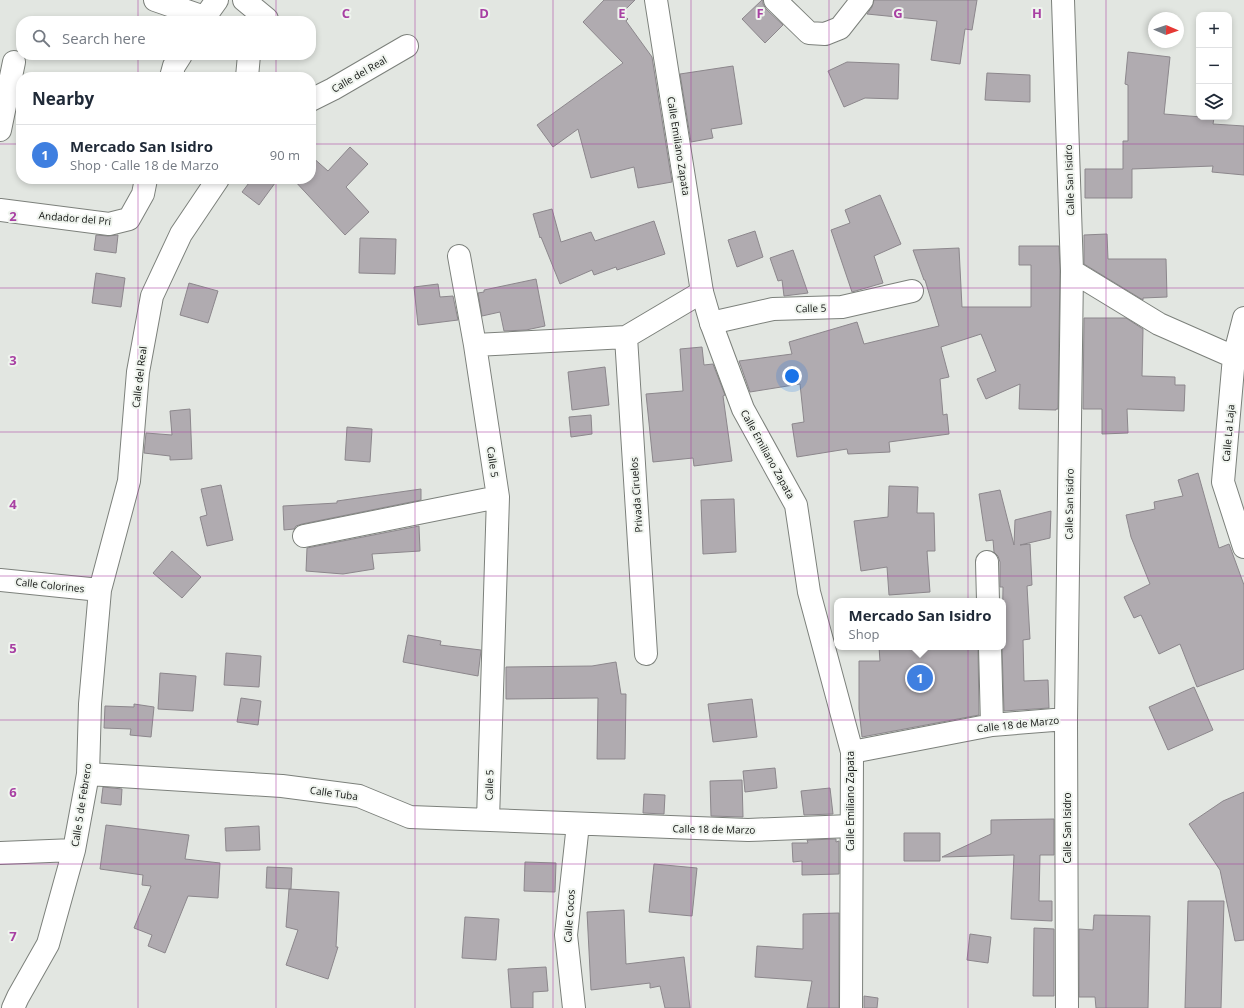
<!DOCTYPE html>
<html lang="en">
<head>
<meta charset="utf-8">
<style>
  :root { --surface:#fff; --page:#f6f6f7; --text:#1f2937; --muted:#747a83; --line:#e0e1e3; --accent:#b45309 }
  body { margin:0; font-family:"Open Sans",sans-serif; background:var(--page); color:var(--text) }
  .controls { position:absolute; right:12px; top:12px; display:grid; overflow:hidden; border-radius:8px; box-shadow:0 2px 6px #0003 }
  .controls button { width:36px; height:36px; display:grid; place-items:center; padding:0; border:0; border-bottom:1px solid var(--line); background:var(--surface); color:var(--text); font:20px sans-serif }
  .compass { position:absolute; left:1148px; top:12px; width:36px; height:36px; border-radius:50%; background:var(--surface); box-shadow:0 2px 6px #0003; rotate:92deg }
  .you { position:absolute; left:792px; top:376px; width:14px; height:14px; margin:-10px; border:3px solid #fff; border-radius:50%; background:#1a73e8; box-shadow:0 0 0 6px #1a73e833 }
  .badge { display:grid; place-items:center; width:26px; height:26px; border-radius:50%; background:var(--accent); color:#fff; font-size:13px; font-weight:700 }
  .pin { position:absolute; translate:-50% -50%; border:2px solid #fff; box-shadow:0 1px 4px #0006 }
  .popup { position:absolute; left:834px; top:598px; width:172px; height:52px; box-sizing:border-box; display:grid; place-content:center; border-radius:8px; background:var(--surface); filter:drop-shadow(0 1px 3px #0005); font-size:13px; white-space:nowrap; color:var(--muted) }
  .popup b { font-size:15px; color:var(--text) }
  .popup::after { content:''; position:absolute; left:50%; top:100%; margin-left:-8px; border:8px solid transparent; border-top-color:var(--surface) }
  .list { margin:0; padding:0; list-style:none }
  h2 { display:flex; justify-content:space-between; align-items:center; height:52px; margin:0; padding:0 16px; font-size:17px }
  h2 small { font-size:13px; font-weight:400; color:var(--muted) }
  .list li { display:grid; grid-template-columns:26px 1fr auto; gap:12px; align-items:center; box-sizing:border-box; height:60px; padding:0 16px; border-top:1px solid var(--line) }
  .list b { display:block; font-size:15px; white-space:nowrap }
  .list p { margin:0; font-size:13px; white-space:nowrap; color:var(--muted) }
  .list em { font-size:13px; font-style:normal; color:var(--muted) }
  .icon { flex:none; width:22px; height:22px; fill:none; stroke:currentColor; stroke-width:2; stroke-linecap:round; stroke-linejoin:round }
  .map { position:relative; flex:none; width:1244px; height:1008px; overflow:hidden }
  .search { position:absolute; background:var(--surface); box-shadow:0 2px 6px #0003; left:16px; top:16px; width:300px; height:44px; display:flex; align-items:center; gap:10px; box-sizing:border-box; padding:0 14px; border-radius:16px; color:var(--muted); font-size:15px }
  .panel { position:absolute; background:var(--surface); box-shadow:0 2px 6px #0003; left:16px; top:72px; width:300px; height:112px; border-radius:16px }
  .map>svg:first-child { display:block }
  .building { fill:#b0abb0; stroke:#8c878c }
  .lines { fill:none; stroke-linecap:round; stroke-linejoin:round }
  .street-casing { stroke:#7c807b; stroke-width:24 }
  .secondary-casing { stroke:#7c807b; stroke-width:24 }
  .street { stroke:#fff; stroke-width:22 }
  .secondary { stroke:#fff; stroke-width:22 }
  .grid { fill:none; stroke:#a840a3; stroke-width:1; stroke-opacity:0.55 }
  .labels { text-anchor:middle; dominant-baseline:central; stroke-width:4; stroke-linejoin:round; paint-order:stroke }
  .street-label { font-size:10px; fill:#101210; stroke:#eff4ee }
  .grid-label { font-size:13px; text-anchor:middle; font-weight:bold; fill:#a840a3; stroke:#eff4ee; stroke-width:4; stroke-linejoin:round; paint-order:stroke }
</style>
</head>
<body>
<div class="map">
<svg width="1244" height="1008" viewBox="0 0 1244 1008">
  <rect width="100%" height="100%" fill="#e2e6e1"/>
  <path class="building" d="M604,0h31l-13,13 6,6 -2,2 26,36 20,125 -34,6 -4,-21 -43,11 -13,-49 -25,18 -16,-22 86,-62 -40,-41z
    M762,0h1v4l3,5 17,16 -18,18 -23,-24z
    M874,0h103l-5,30 -7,-1 -5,35 -29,-4 6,-39 -70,-7 5,-7z
    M1128,52l42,5 -6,57 50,4 -1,6 31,2v49l-32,-3 1,-6 -81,3v29h-47v-29h38v-28h5v-56l-3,-1z
    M847,62l52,2 -1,35 -33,-1 -21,9 -16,-36z
    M733,66l9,58 -31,5 2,9 -22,4 -11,-68z
    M987,73l43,2v27l-45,-2z
    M350,147l18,17 -22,23 23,25 -24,23 -52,-56h18v-23l17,15z
    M252,179h26l-19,26 -17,-13z
    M880,195l21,49 -27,12 9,27 -31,9 -21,-62 19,-7 -5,-13z
    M552,209l9,33 30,-10 4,9 59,-20 11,33 -48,16 -1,-3 -22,8 -2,-5 -32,14 -19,-47 -1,1 -7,-24z
    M755,231l8,26 -26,10 -9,-27z
    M1107,234l1,25h58l1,38 -24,1v2l-59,-36v-29z
    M96,235l12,1 10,-1 -2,18 -22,-3z
    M360,238l36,1 -1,35 -36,-1z
    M1019,246h40l1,25 -2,138h-2v1l-37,-1 1,-25 -34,15 -9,-20 19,-8 -15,-37 -40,13 8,30 -9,2 3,36 4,-1 2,20 -60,8 1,10 -42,2 -1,-5 -50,8 -5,-33 12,-2 -4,-38 -50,8 -11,-31 53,-7 -3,-12 68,-20 7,22 75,-18 -14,-46h-1l-11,-30 46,-2 3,59h69v-42h-12z
    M793,250l15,43 -24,3 -2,-16 -4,1 -8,-23z
    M96,273l29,5 -4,29 -29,-4z
    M536,279l9,47 -19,4 -22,1 -4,-19 -18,4 -4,-23 6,-1v-2z
    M189,283l29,8 -10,32 -28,-8z
    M438,284l2,13 13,-1 5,24 -40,5 -4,-38z
    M1084,318h42l17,11 -1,47 33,1v8h10l-1,26 -57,-2 1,24 -26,1v-25h-19z
    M702,347l2,18 9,-1 12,31 -2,1 9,65 -38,5 -1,-8 -40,4 -7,-68 37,-3 -3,-42z
    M605,367l4,38 -37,5 -4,-38z
    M190,409l2,50 -22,1v-4l-26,-3 2,-20 26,2 -2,-24z
    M591,415l1,19 -21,3 -2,-20z
    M347,427l25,2 -2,33 -25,-2z
    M1198,473l21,75 10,-4 15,41v84l-47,18 -17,-43 -21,10 -18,-39 -7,3 -10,-21 26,-13 -19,-47 -5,-22 29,-6 -1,-7 29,-6 -5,-16z
    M221,485l12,55 -26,6 -7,-29 7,-2 -6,-26z
    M889,486l29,1 -1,26h17l1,38h-8l3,41 -41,3 -2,-28 -26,4 -7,-50 34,-4z
    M421,489v11l-119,24 -6,2 -2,3 -10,1 -1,-24 54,-3v-2z
    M1000,490l14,55 1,-25 36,-9 -1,27 -30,7 10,-1 2,41 -5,1 3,53 -7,1 1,41 24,-1 1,28 -45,3 -2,-64 1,-60h-3v-25l-2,-6 -4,-4 -1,-12 -7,1 -7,-47z
    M734,499l2,53 -33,2 -2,-54z
    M419,526l1,25 -48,3 2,15 -31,5 -37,-3 1,-23z
    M172,551l29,26 -19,21 -29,-25z
    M408,635l33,6 -1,4 41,5 -3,26 -75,-14z
    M879,647h99l1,68 -117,22 -3,-28v-48h21z
    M226,653l35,3 -2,31 -35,-2z
    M616,662l5,32h5l-1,65h-28l1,-61 -92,1v-32l86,-1z
    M160,673l36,3 -3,35 -35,-2z
    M1194,687l19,43 -45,20 -19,-43z
    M241,698l20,3 -3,24 -21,-3z
    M752,699l5,38 -44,5 -5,-38z
    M134,704l20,3 -3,30 -21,-2 1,-6 -27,-1 1,-22 29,1z
    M775,768l2,20 -32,4 -2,-21z
    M742,780l1,37 -32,-1 -1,-35z
    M103,787l19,2 -1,16 -20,-2z
    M830,788l3,26 -29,1 -3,-24z
    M1244,792v148l-9,1 -15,-71 -31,-46 34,-23z
    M644,794l21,1 -1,19 -21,-1z
    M1054,819v36h-14l-1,46h13v20l-41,-2 3,-64 -72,2 49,-23v-14z
    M106,825l83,10 -4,24 35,4 -2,35 -30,-2 -23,57 -17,-7 4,-11 -18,-7 17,-42 -9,-1 1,-10 -43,-6z
    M259,826l1,24 -34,1 -1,-23z
    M904,833h36v28h-36z
    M836,839v3l3,-1v33l-37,1v-14l-9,1 -1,-19h16l-1,-3z
    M525,862l31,1 -1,29 -31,-1z
    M654,864l43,4 -5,48 -43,-4z
    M267,867l25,1 -1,21 -25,-1z
    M289,889l50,3 -3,55h2l-10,32 -42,-14 12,-35 -12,-3z
    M1188,901h36l-3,107h-36z
    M624,910l2,54 58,-7 6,51h-25l-5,-22 -10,2v-5l-59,7 -4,-78z
    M839,913v95h-32l5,-27 -57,-4 2,-31 46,3v-35z
    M1094,915l56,1 -2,92h-52l-1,-11h-16v-68l14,1z
    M465,917l34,2 -3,41 -34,-2z
    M1034,928l20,1v67h-21z
    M970,934l21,3 -3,26 -21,-3z
    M546,967l2,24 -15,1v16h-22l-3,-39z
    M864,996l14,2 -1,10h-13z"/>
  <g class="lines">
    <g class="street-casing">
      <path id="street" d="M155,0l49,17
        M244,0l23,19 -1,2
        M775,0l34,33 16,1 15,-6 22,-28
        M1063,0l9,271 -6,448 1,289
        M202,21l15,-21
        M171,77l3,-11 7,-11
        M247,77l2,-22
        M311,100l22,-11 74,-43
        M0,130l14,-68
        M0,210l109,14 20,-5 14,-25 3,-15
        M459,256l16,89 23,152 -10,323
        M1072,271l87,53 75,33
        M1244,318l-10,39 -11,125 21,65
        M711,323l62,-14 69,-2 70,-16
        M626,337l20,317
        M475,345l151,-8 76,-45
        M304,536l194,-39
        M987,562l1,39
        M0,580l100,10
        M990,647l2,78
        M852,752l140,-27 74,-6
        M88,774l194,12 77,10 51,21 338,13 103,-4
        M0,853l74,-3
        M13,1008l5,-11 30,-53 26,-94 14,-76 2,-70 10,-114 29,-109 9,-109 14,-76 29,-62 37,-55
        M574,1008l-8,-73 12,-111"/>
    </g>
    <g class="secondary-casing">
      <path id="secondary" d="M656,0l46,292 9,31 32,86 53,96 13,87 43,160 -1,256"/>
    </g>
    <use href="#street" class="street"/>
    <use href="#secondary" class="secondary"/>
  </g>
  <path class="grid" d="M138,0v21M276,0v21M415,0v1008M553,0v1008M691,0v1008M829,0v1008M968,0v1008M1106,0v1008M138,55v22M276,55v22M0,144h21M311,144h933M138,179v829M276,179v829M0,288h1244M0,432h1244M0,576h1244M0,720h1244M0,864h1244"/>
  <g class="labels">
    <g class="street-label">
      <text transform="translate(359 74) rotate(-30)">Calle del Real</text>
      <text transform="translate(679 146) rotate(81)">Calle Emiliano Zapata</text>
      <text transform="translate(1069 180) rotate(-92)">Calle San Isidro</text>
      <text transform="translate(75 218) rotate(5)">Andador del Pri</text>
      <text transform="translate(811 308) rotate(-2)">Calle 5</text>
      <text transform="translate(139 377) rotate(-83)">Calle del Real</text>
      <text transform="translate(1228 433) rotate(-85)">Calle La Laja</text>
      <text transform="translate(768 454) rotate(61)">Calle Emiliano Zapata</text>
      <text transform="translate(493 462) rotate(82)">Calle 5</text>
      <text transform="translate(636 495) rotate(-94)">Privada Ciruelos</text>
      <text transform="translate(1069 504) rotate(-89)">Calle San Isidro</text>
      <text transform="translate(50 585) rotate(6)">Calle Colorines</text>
      <text transform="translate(1018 724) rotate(-6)">Calle 18 de Marzo</text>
      <text transform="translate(489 785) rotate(-88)">Calle 5</text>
      <text transform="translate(334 793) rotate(8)">Calle Tuba</text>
      <text transform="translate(850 801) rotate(-90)">Calle Emiliano Zapata</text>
      <text transform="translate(81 805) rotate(-81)">Calle 5 de Febrero</text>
      <text transform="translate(1067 828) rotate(-90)">Calle San Isidro</text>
      <text transform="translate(714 829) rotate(1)">Calle 18 de Marzo</text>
      <text transform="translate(569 916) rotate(-86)">Calle Cocos</text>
    </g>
  </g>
  <g class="grid-label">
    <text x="346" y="18">C</text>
    <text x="484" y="18">D</text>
    <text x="622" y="18">E</text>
    <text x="760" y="18">F</text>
    <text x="898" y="18">G</text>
    <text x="1037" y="18">H</text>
    <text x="13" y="221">2</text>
    <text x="13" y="365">3</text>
    <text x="13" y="509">4</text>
    <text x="13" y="653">5</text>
    <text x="13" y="797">6</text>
    <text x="13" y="941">7</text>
  </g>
</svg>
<div class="controls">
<button>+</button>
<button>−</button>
<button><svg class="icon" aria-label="layers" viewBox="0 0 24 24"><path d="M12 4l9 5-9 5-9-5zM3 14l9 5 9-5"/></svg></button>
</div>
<svg class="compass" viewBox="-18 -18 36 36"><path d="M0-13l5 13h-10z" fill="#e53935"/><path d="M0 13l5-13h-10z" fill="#747a83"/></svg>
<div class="you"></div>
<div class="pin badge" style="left:920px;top:678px;background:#3f7fe0">1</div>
<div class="popup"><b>Mercado San Isidro</b>Shop</div>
<div class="search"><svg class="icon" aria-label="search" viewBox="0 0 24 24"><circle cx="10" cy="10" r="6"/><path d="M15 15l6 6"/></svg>Search here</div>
<section class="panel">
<h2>Nearby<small></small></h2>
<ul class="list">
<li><span class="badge" style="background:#3f7fe0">1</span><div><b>Mercado San Isidro</b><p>Shop · Calle 18 de Marzo</p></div><em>90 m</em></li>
</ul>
</section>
</div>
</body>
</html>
